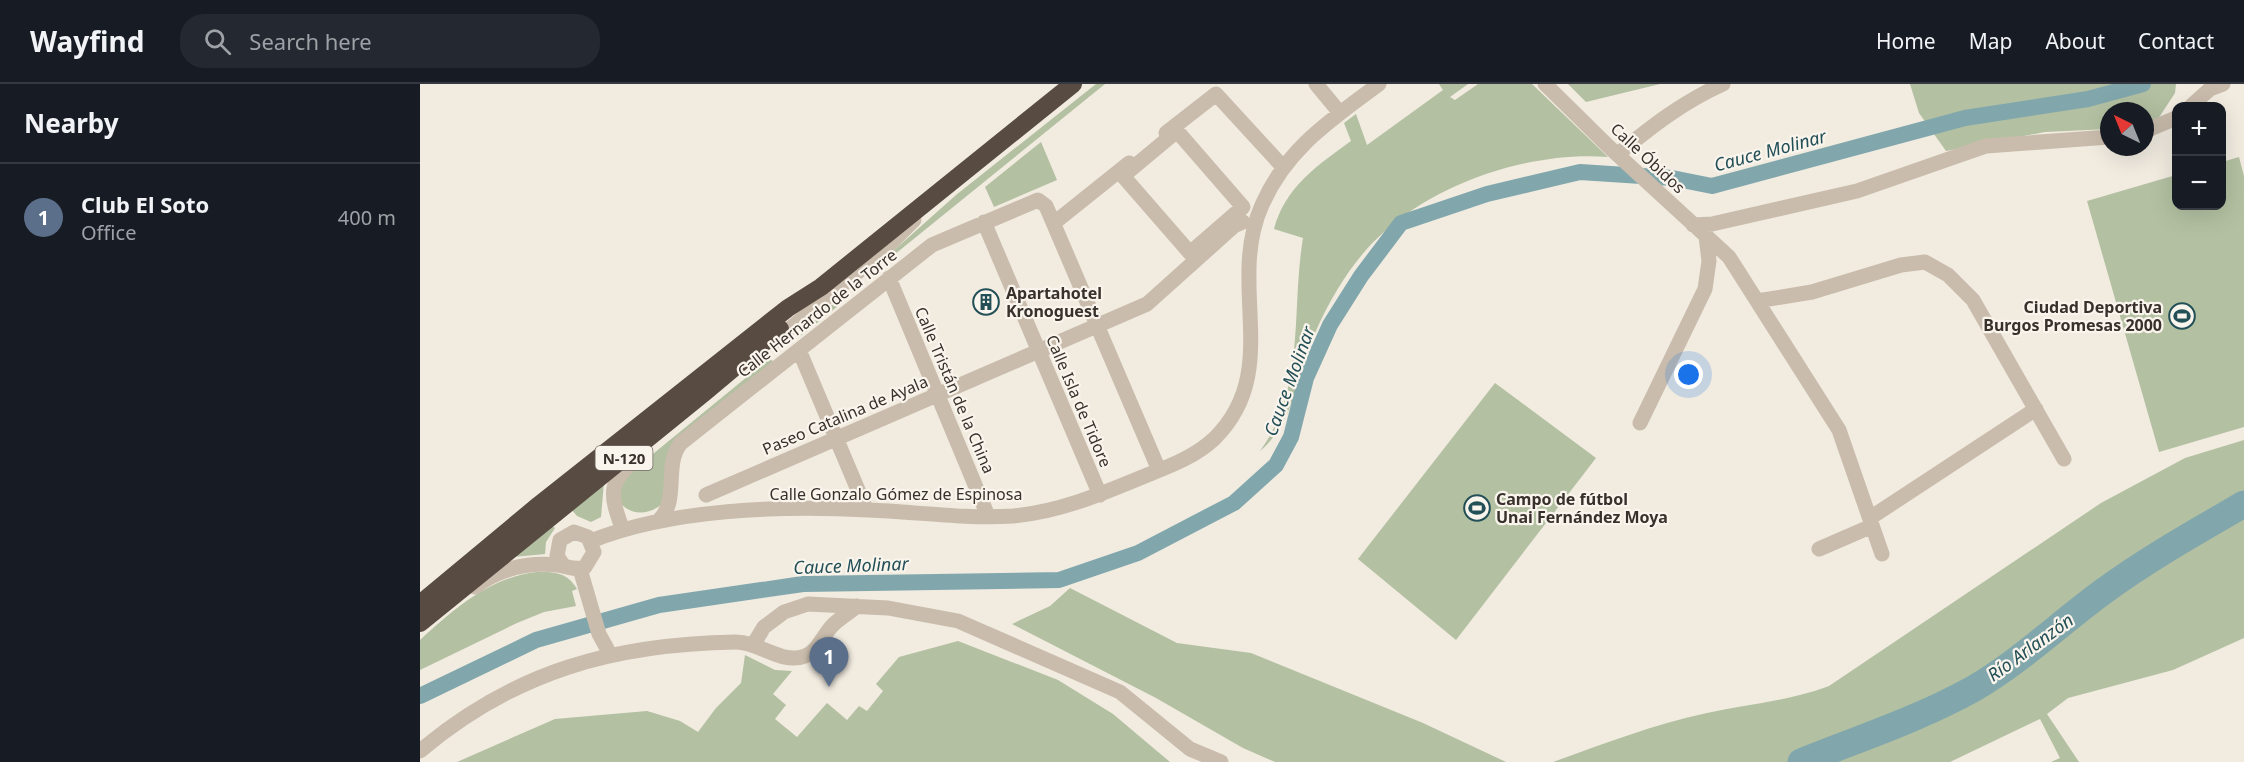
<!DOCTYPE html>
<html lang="en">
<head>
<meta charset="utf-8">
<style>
  :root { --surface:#171b24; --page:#242831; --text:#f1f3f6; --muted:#9ea1a6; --line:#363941; --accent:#7c3aed }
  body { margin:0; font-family:"Noto Sans",sans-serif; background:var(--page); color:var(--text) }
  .controls { position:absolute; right:18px; top:18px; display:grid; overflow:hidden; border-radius:12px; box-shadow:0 6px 24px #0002 }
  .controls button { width:54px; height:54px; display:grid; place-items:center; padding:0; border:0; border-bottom:2px solid var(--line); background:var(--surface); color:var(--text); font:30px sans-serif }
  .compass { position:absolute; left:1680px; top:18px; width:54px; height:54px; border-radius:50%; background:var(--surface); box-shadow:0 6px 24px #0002; rotate:317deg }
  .you { position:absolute; left:1269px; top:291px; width:21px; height:21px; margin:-15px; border:4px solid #fff; border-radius:50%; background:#1a73e8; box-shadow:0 0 0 9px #1a73e833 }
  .badge { display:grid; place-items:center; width:39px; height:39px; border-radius:50%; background:var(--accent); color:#fff; font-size:20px; font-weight:700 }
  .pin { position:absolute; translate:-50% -50px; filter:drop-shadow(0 2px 3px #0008) }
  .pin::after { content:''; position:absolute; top:32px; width:21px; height:18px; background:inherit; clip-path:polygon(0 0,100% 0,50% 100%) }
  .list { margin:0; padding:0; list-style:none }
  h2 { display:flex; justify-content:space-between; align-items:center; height:78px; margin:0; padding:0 24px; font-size:26px }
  h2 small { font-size:20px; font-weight:400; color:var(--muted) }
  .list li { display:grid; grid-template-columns:39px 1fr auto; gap:18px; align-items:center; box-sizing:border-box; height:108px; padding:0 24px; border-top:2px solid var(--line) }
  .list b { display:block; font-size:22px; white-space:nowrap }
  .list p { margin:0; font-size:20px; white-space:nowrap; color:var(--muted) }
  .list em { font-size:20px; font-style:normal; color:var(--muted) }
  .icon { flex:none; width:33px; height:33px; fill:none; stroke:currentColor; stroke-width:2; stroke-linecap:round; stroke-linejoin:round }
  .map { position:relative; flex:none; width:1824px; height:678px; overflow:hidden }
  header { display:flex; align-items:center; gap:36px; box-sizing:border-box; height:84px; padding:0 30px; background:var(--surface); border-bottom:2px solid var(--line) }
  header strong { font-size:28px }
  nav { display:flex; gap:33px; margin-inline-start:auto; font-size:21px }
  .search { width:420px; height:54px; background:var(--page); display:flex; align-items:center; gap:15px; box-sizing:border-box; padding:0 21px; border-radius:24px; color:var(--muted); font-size:22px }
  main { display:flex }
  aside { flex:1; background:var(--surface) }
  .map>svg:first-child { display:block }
  .green { fill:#b3c0a1 }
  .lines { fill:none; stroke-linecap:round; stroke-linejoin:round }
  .canal { stroke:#81a7ad; stroke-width:16 }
  .river { stroke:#81a7ad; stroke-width:27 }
  .minor { stroke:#c9bcac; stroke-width:15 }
  .highway { stroke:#584b42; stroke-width:18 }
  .labels { text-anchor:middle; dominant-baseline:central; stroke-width:4.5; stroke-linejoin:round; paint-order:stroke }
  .shield { fill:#f9f4ec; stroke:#726b65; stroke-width:1.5 }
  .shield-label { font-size:15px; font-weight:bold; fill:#38302b }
  .street-label { font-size:16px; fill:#38302b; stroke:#f9f4ec }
  .poi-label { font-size:16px; font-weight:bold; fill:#38302b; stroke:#f9f4ec; text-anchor:start }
  .water-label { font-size:18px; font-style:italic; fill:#234f57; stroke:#f9f4ec }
</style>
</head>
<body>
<header>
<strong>Wayfind</strong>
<div class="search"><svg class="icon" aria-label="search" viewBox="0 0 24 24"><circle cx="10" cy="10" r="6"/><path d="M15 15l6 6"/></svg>Search here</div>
<nav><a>Home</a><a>Map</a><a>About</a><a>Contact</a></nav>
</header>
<main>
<aside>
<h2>Nearby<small></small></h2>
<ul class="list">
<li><span class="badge" style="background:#5c6f8a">1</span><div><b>Club El Soto</b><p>Office</p></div><em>400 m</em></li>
</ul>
</aside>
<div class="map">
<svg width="1824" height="678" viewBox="0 0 1824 678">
  <rect width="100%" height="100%" fill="#f1ebe0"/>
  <path class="green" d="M676,0h9l-221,179 -2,-2 74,-66z
    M1019,0h29l-18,13 5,3 23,-16h54l76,73c-75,-6 -168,24 -224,75 -27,23 -50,60 -65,92 -19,41 -23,97 -59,127 46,-63 31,-141 43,-213l-29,-9c11,-42 44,-64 77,-88l-7,-18 12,-9 11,31 76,-55z
    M1148,0h92l-74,18z
    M1490,0h266l-1,9 -17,26 -13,3v-11h-36v18l-64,3 -99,19 -27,-38z
    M621,58l16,38 -63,27 -9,-20z
    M1819,73l5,19v251l-85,25 -72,-251 89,-26v31h46v-44z
    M426,209l2,2 -5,7 -45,36 -2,-3z
    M350,274l4,5 -97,77 -15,64c-13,11 -30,12 -42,-1v-18l6,-9z
    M1075,299l101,75 -140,182 -98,-81z
    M1824,356v198l-71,32 -105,28 -21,16 32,48h-28l9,-4 -20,-39 -90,43h-397c50,-18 102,-38 154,-49 42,-9 82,-12 122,-27l272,-183 84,-45z
    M184,398l-3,35 -10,5 -14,-6 -6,-7z
    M131,441l4,3 -9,14 -1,12 -32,3z
    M117,488c18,0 30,0 40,17l-5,2 4,15 -32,6 -27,11 -97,47v-30c34,-31 70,-63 117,-68z
    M650,504l107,55 74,10 172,70 83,39h-231l-32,-14 -87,-50 -144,-74 38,-18z
    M538,557l100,39 55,34 57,48h-713l98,-43 92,-8 33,10 18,11 18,-24 25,-25 4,-28 30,15 17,1 -19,23 13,11 -11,14 22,18 30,-34 20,17 12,-14 8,5 16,-20 -7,-7 23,-27z"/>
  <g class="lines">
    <path class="canal" d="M0,612l116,-56 123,-35 144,-21 256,-4 79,-27 96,-50 42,-38 15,-28 15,-59 24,-53 31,-49 40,-53 86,-29 93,-22 92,6 40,8 253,-68 123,-19 55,-15"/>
    <path class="river" d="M1381,678c57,-23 118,-43 172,-73 48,-28 87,-66 131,-98 45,-33 92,-59 140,-87"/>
    <path class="minor" d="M896,0l24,29
      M1125,0l63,62 121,111 110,173 43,124
      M1771,22l19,-17 13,-5
      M757,47l66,76 -53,46 -67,-77z
      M1725,47l31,-13
      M746,49l50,-39 67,73
      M1198,70c34,-28 65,-52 105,-70
      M564,138l116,273
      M634,139l75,-60
      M1273,141l19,-1 145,-33 129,-45 123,-9
      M469,194l99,238
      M1337,217l55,-9 89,-27 24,-3 23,13 25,25 91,159
      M354,258l109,-91 31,-31
      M379,266l67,159
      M1220,339l65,-134 4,-28 -3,-25
      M286,411l441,-191 87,-78 9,-4
      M1450,434l166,-109
      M239,436c21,-19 4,-56 22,-77l251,-198 106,-45 8,6 113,264
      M202,444c-12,-34 -15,-45 15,-70
      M171,457c80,-32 192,-36 278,-31 48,2 97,9 144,6 45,-4 86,-21 127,-38 27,-11 54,-20 75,-40 68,-68 11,-153 47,-233 24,-56 70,-86 117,-121
      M1399,465l53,-23
      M160,485l19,65 11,20
      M55,503c24,-18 52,-25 82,-22 11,1 17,6 28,2l9,-15 -6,-15 -14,-5 -14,8 -3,16 6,9
      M333,561l11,-18 20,-15 24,-8 80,4 70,13 162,71 70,57 31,13
      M0,667c95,-80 194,-107 316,-109 23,0 46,23 69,14 14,-5 19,-24 30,-33 7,-6 15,-11 22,-17"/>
    <path class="highway" d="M0,520l119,-99 249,-197 33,-21 252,-203
      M0,539l285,-231 75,-63"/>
  </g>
  <defs>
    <g id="building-ring" transform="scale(1.35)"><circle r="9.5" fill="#f9f4ec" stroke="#234f57" stroke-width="1.5"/><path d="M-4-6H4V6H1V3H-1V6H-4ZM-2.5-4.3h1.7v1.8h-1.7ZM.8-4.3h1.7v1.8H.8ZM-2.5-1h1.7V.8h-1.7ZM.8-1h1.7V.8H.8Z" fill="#234f57"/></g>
    <g id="stadium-ring" transform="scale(1.35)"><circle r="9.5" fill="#f9f4ec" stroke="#234f57" stroke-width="1.5"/><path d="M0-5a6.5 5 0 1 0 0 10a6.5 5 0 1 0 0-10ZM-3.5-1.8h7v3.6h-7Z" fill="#234f57"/></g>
  </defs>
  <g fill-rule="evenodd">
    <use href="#building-ring" x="566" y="218"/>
    <use href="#stadium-ring" x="1762" y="232"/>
    <use href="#stadium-ring" x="1057" y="424"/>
  </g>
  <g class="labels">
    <rect class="shield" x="175.5" y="362" width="57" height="24" rx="4.5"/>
    <g class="shield-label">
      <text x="204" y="374">N-120</text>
    </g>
    <g class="street-label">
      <text transform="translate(1228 74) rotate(43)">Calle Óbidos</text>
      <text transform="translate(397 229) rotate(-38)">Calle Hernardo de la Torre</text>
      <text transform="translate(535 306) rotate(67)">Calle Tristán de la China</text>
      <text transform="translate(659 317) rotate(67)">Calle Isla de Tidore</text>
      <text transform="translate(425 331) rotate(-23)">Paseo Catalina de Ayala</text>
      <text x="476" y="410">Calle Gonzalo Gómez de Espinosa</text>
    </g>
    <g class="poi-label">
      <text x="586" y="209">Apartahotel<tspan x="586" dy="18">Kronoguest</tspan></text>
      <text x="1742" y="223" text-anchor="end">Ciudad Deportiva<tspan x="1742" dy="18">Burgos Promesas 2000</tspan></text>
      <text x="1076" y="415">Campo de fútbol<tspan x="1076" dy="18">Unai Fernández Moya</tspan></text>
    </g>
    <g class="water-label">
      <text transform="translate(1350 66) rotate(-15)">Cauce Molinar</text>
      <text transform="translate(869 297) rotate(-70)">Cauce Molinar</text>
      <text transform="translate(431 481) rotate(-2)">Cauce Molinar</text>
      <text transform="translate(1610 563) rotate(-36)">Río Arlanzón</text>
    </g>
  </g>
</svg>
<div class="controls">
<button>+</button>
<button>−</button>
</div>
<svg class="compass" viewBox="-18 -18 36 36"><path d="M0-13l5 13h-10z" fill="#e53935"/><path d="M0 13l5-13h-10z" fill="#9ea1a6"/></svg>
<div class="you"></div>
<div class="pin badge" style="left:409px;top:603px;background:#5c6f8a">1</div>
</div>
</main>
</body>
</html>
